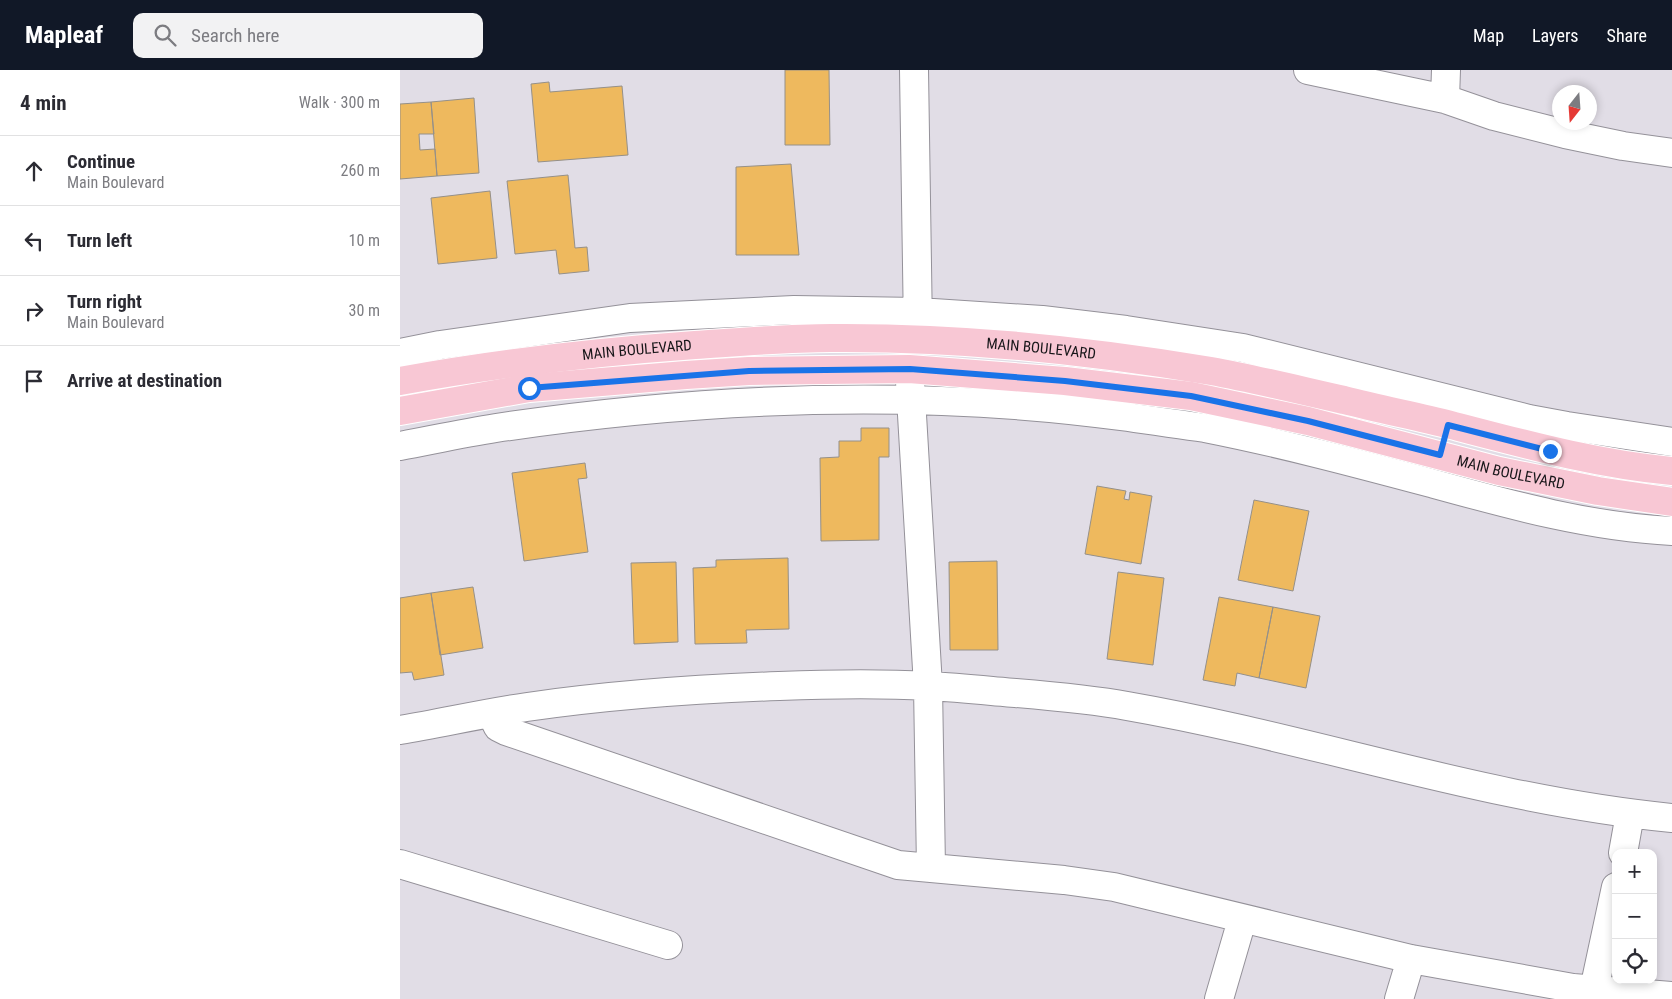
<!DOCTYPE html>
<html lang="en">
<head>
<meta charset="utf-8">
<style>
  :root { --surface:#fff; --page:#f2f2f3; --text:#2b2b33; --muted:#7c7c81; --line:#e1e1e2; --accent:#111827 }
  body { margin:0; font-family:"Roboto Condensed",sans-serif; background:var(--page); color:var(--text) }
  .controls { position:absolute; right:15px; bottom:15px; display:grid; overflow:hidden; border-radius:10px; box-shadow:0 2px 8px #0003 }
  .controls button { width:45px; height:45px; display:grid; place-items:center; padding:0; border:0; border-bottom:1px solid var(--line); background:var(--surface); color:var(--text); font:25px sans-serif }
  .compass { position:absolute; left:1152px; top:15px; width:45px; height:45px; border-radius:50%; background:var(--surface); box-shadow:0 2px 8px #0003; rotate:197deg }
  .stop { position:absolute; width:15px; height:15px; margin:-11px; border:4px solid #1a73e8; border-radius:50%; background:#fff }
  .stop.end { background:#1a73e8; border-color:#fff; box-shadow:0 1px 5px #0008 }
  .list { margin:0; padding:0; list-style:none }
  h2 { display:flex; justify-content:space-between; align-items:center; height:65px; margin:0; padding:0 20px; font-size:21px }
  h2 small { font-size:16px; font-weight:400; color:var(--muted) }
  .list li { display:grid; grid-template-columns:32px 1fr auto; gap:15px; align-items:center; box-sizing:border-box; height:70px; padding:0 20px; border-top:1px solid var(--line) }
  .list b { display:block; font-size:19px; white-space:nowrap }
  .list p { margin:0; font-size:16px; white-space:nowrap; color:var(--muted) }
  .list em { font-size:16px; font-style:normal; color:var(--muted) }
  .icon { flex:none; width:28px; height:28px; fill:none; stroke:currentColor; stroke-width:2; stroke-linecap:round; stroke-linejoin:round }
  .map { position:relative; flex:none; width:1272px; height:929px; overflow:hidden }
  header { display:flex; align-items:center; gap:30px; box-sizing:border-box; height:70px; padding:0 25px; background:var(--accent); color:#fff }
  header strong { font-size:24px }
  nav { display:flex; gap:28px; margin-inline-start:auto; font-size:18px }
  .search { width:350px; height:45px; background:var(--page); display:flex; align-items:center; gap:12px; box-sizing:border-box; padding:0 18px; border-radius:10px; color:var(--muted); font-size:19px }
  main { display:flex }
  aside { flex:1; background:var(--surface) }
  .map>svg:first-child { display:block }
  .building { fill:#eeb95e; stroke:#959089 }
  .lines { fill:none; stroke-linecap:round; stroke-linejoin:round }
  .minor-casing { stroke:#949199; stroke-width:30 }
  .major-casing { stroke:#fff; stroke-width:30 }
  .minor { stroke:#fff; stroke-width:28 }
  .major { stroke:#f8c7d4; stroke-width:28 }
  .route { stroke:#1a73e8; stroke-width:6 }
  .labels { text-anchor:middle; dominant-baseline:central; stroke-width:4; stroke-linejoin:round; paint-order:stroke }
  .street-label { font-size:15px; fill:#171619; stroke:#eeebf3 }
</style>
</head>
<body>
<header>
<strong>Mapleaf</strong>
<div class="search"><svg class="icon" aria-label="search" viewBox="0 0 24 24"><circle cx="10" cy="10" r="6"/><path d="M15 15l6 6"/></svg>Search here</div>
<nav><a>Map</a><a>Layers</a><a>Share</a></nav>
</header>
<main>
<aside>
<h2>4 min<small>Walk · 300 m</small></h2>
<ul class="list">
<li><svg class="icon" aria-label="ahead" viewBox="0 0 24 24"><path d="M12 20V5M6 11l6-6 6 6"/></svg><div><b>Continue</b><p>Main Boulevard</p></div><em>260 m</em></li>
<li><svg class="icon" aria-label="left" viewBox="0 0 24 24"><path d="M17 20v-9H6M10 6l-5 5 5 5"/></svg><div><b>Turn left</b></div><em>10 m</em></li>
<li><svg class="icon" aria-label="right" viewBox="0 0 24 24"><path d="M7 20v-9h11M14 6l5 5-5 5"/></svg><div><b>Turn right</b><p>Main Boulevard</p></div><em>30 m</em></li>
<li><svg class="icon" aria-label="arrive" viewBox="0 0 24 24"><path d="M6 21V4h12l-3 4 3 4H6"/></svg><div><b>Arrive at destination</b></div></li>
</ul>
</aside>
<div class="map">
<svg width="1272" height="929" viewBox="0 0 1272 929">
  <rect width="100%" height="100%" fill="#e1dde6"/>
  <path class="building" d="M385,0h44l1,75h-45z
    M149,12l1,10 72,-6 6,69 -90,7 -7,-78z
    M74,28l5,75 -42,3 -6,-74z
    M31,32l3,32h-15l1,16 15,-1 2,27 -37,3v-75z
    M391,94l8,91h-63v-88z
    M168,105l7,73 12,-1 2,24 -30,3 -3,-24 -41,4 -8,-73z
    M90,121l7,67 -59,6 -7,-66z
    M461,358h28v29h-10v83l-58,1 -1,-83 19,-1v-16h22z
    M185,393l2,15 -9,1 10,73 -64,9 -12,-88z
    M697,416l29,5 -2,8 5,1 1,-8 22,4 -11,68 -56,-10z
    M854,430l55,11 -16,80 -55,-11z
    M388,488l1,71 -43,1 1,13 -52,1 -2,-76 23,-1v-7z
    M597,491l1,89h-48l-1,-88z
    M276,492l2,80 -44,2 -3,-81z
    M718,502l46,6 -11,87 -46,-6z
    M73,517l10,61 -43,7 -9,-62z
    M31,523l13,82 -30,5 -2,-8 -12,1v-75z
    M819,527l54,10 -14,71 -22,-5 -2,13 -32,-6z
    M873,537l47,9 -14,72 -47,-10z"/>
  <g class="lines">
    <g class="minor-casing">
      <path id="minor" d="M514,0l4,260
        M908,0l137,29 49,17 71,18 58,12 49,7
        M1045,29l1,-29
        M0,283l40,-8 190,-27 164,-8 124,2 124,8 84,10 117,18 286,71 38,7 105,16
        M510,311l18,305 3,182
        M0,376c32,-6 64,-13 96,-18 209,-31 422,-40 632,-11 25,4 51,7 77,11 76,15 151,35 226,55 80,22 159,44 241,48
        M91,643l7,14 8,4 392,134 166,15 50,7 297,72 162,29 99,8
        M0,660c42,-7 85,-17 127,-23 83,-12 168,-18 252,-21 49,-2 99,-3 149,0 21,1 43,3 64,5 45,4 91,7 135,15 184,32 359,94 545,112
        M1223,783l7,-39
        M0,794l268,81
        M819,929l23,-79
        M999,929l12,-40
        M1192,929l24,-112"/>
    </g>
    <g class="major-casing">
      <g id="major">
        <path id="s1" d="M0,311c98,-18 196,-29 295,-36 45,-3 91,-7 136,-7 125,-1 256,12 380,33 44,8 88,19 133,29 35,9 71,16 107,25 73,19 145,39 221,46"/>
        <path id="s2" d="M0,341l129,-23 157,-13 63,-4 160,-2 156,12 126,15 117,25 191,50 99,20 74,11"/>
      </g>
    </g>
    <use href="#minor" class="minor"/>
    <use href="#major" class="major"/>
  </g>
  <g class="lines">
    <path class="route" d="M129,318l220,-17 161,-2 155,12 126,15 117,25 132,34 8,-30 102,26"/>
  </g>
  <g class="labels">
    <g class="street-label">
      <text stroke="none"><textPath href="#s1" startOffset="239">MAIN BOULEVARD</textPath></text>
      <text stroke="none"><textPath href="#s1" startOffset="644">MAIN BOULEVARD</textPath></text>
      <text stroke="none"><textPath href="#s2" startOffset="1124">MAIN BOULEVARD</textPath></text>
    </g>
  </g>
</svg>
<div class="controls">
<button>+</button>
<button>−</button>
<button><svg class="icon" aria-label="locate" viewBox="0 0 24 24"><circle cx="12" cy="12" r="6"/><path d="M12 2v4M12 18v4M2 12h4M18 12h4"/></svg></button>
</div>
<svg class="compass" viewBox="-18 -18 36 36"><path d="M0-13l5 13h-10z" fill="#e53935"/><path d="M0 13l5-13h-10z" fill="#7c7c81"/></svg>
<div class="stop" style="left:129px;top:318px"></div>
<div class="stop end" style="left:1150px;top:381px"></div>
</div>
</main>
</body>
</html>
